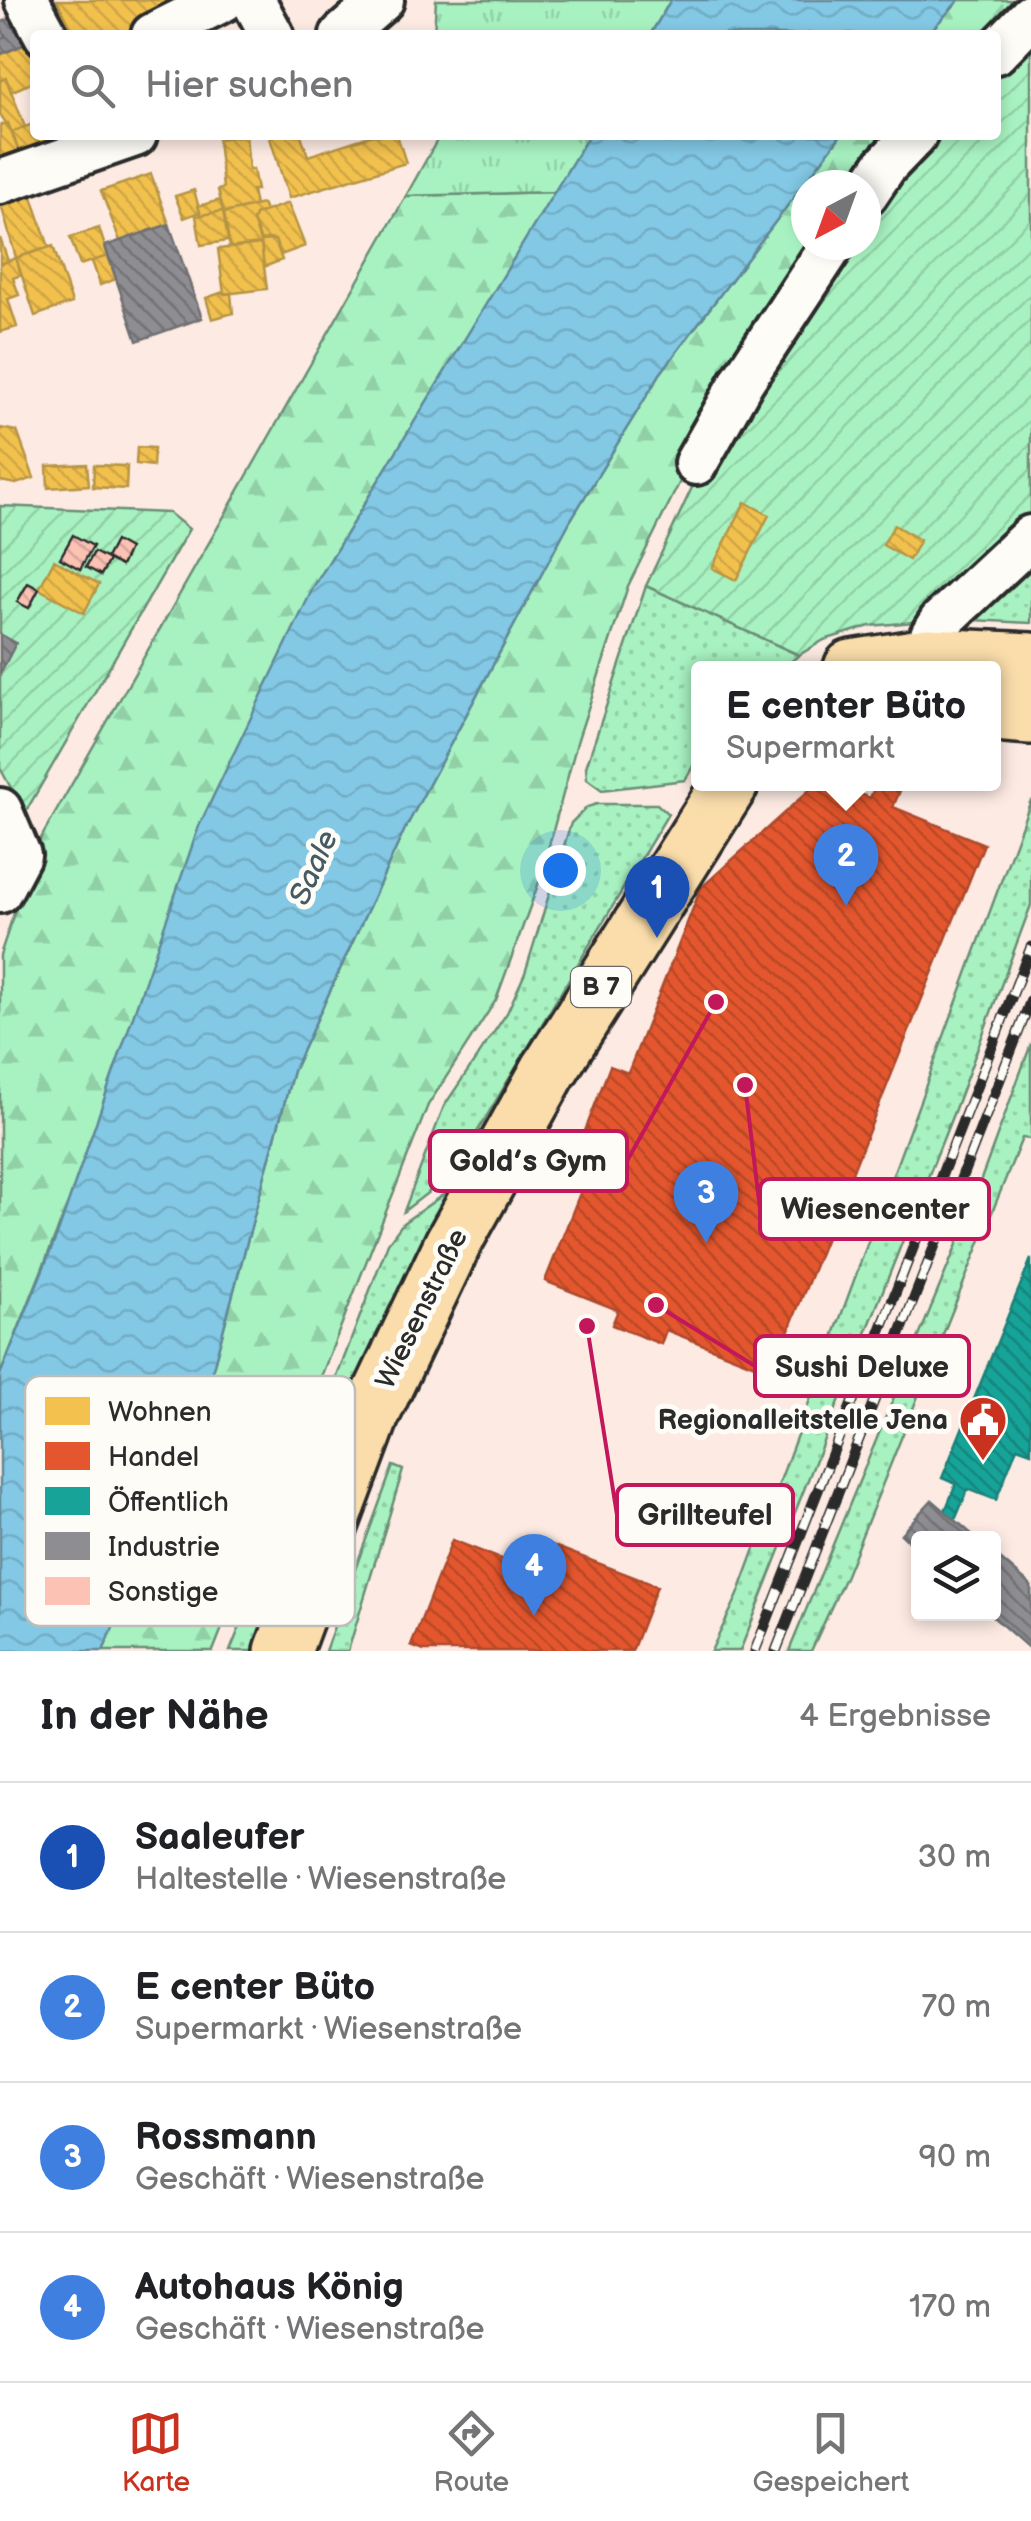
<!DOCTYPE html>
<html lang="de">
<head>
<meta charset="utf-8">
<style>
  :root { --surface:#fff; --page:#f6f6f6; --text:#202124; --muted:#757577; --line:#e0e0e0; --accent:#c8321e }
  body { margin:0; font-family:"Balsamiq Sans",sans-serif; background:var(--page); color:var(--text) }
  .controls { position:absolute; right:30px; bottom:30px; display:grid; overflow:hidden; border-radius:10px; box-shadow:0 5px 15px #0003 }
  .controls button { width:90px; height:90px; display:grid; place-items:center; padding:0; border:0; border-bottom:2px solid var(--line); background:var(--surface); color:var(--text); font:50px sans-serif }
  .compass { position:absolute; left:791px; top:170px; width:90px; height:90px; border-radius:50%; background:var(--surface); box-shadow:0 5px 15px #0003; rotate:221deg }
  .you { position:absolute; left:560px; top:870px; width:35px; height:35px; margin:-25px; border:8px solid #fff; border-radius:50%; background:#1a73e8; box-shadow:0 0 0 15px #1a73e833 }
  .badge { display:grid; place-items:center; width:65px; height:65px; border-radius:50%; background:var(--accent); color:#fff; font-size:32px; font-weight:700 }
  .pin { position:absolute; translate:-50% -82px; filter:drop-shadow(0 2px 5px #0008) }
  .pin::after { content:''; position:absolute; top:52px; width:35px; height:30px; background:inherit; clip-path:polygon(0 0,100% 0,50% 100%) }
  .popup { position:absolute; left:691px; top:661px; width:310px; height:130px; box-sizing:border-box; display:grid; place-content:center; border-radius:10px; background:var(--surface); filter:drop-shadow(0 2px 8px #0005); font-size:32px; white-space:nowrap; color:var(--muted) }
  .popup b { font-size:38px; color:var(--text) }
  .popup::after { content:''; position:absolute; left:50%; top:100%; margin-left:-20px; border:20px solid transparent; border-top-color:var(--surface) }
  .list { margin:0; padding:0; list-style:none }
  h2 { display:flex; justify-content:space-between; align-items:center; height:130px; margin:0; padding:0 40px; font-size:42px }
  h2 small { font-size:32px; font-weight:400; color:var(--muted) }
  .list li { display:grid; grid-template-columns:65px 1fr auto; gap:30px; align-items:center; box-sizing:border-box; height:150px; padding:0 40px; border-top:2px solid var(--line) }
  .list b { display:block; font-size:38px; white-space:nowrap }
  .list p { margin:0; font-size:32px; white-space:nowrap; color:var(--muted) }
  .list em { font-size:32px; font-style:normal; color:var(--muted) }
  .icon { flex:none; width:55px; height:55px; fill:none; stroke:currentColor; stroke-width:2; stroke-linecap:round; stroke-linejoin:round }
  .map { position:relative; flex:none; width:1031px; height:1651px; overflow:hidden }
  .search { position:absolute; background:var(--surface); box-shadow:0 5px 15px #0003; left:30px; right:30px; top:30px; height:110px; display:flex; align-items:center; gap:25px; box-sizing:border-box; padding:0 35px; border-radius:10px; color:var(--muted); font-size:38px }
  .sheet { height:730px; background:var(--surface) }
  nav { display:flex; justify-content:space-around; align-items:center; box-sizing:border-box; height:140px; border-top:2px solid var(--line); background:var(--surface); font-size:28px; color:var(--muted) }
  nav a { display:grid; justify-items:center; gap:5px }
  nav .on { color:var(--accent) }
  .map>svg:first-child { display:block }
  .grass { fill:url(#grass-dots); stroke:#6a8e76; stroke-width:2.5 }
  .forest { fill:url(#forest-firs); stroke:#6a8e76; stroke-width:2.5 }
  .park { fill:url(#park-tufts); stroke:#6a8e76; stroke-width:2.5 }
  .garden { fill:url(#garden-furrows); stroke:#6a8e76; stroke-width:2.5 }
  .water { fill:url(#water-waves); stroke:#60899a; stroke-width:2.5 }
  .homes { fill:url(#homes-back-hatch); stroke:#b69444; stroke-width:2.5 }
  .shops { fill:url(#shops-back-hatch); stroke:#ac4a2d; stroke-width:2.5 }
  .public { fill:url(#public-back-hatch); stroke:#1d7f77; stroke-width:2.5 }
  .industry { fill:url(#industry-back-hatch); stroke:#707073; stroke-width:2.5 }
  .building { fill:url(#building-back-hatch); stroke:#2b2b2b; stroke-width:2.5 }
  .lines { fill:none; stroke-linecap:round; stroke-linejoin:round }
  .minor-casing { stroke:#2b2b2b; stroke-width:50 }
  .major-casing { stroke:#2b2b2b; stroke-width:62 }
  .minor { stroke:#fdfcf7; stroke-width:42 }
  .major { stroke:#faddab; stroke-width:55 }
  .rail-casing { stroke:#2b2b2b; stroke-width:11 }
  .rail { stroke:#fdfcf7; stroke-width:8; stroke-dasharray:22; stroke-linecap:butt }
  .labels { text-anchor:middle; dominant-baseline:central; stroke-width:10; stroke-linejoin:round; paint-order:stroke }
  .shield { fill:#fdfcf7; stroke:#6a6a68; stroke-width:2.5 }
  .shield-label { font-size:25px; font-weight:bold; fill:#2b2b2b }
  .street-label { font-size:28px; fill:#2b2b2b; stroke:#fdfcf7 }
  .poi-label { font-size:28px; font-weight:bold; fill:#2b2b2b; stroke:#fdfcf7; text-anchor:end }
  .water-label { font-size:30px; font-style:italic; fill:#455a62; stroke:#fdfcf7 }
  .key { fill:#fdfcf7; stroke:#bebdba; stroke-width:2.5 }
  .key-label { font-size:28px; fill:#2b2b2b }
  .leader { fill:none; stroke:#c2185b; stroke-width:4 }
  .callout-dot { fill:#c2185b; stroke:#fdfcf7; stroke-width:4 }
  .callout { fill:#fdfcf7; stroke:#c2185b; stroke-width:4 }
  .callout-label { font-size:30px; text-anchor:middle; font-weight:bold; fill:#2b2b2b }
</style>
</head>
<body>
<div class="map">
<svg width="1031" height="1651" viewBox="0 0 1031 1651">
  <defs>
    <pattern id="grass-dots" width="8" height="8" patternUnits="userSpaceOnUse" patternTransform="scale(2.5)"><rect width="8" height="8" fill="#a8f2c1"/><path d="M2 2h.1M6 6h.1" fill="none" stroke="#91d0a6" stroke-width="1.8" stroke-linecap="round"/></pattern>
    <pattern id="forest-firs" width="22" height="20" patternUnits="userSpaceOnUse" patternTransform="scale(2.5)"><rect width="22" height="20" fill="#a8f2c1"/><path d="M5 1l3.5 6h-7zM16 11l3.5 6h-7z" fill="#91d0a6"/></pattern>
    <pattern id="park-tufts" width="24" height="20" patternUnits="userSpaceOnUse" patternTransform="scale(2.5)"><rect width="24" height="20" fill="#a8f2c1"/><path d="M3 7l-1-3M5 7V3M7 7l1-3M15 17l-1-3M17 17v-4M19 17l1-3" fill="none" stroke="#91d0a6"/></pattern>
    <pattern id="garden-furrows" width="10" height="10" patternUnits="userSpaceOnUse" patternTransform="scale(2.5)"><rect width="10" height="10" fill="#a8f2c1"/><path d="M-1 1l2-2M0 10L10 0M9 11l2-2" fill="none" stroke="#91d0a6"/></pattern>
    <pattern id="water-waves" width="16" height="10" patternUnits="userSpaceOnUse" patternTransform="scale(2.5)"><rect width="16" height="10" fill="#83c8e4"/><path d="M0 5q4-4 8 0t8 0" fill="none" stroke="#71acc4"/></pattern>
    <pattern id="homes-back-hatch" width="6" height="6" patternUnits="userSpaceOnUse" patternTransform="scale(2.5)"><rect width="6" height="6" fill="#f2c14e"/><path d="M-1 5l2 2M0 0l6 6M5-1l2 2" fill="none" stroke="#d0a644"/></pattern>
    <pattern id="shops-back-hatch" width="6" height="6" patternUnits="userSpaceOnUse" patternTransform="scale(2.5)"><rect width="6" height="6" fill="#e4572e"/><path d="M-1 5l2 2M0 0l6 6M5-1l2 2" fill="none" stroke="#b94827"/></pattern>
    <pattern id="public-back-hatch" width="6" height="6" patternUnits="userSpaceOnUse" patternTransform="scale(2.5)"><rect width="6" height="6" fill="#17a398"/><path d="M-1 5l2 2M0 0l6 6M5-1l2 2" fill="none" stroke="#15857c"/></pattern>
    <pattern id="industry-back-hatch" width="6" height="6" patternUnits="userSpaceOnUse" patternTransform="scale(2.5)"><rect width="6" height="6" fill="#8d8d92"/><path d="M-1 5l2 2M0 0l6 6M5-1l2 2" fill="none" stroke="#737377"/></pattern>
    <pattern id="building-back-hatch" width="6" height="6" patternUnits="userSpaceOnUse" patternTransform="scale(2.5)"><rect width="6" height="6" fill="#fcc2b4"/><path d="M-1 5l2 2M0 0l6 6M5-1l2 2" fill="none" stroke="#d8a79b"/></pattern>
  </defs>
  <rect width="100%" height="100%" fill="#fdebe3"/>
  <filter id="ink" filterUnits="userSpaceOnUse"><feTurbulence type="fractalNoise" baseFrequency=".01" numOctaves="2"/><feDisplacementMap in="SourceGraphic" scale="20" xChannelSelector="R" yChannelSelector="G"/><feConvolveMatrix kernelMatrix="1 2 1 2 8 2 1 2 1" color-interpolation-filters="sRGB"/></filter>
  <g filter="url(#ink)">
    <path class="grass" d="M1031,552v71l-77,-4z
      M646,586l153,69 -16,13h-85v90l-13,22 -83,10 -15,-11 -1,-12z
      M1031,800v105l-76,204 -215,542h-29l27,-56z
      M597,804h60l11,10 -216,360 -48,37 40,-105 63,-93 18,-40 46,-150 16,-16z
      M1031,1044v95l-9,-1 -176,437 -35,76h-22l167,-404z
      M447,1192l6,2 -125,273 -14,-10 -4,-10 78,-204 15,-20z
      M393,1466l10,4 -55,181h-23z
      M309,1490l9,3 -59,158h-29l63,-155z"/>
    <path class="forest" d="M959,0h72l-35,35h-69z
      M841,135h65l-42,50h-58v60h16l-89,130 -105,211 -50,153 -39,143 -43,118 -68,105 -215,546h-110l92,-216 98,-364 111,-240 166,-310 90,-147z
      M555,192l-242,396 -313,787v-420l36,-108 370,-651z"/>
    <path class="park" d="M436,0h235l-21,35h-216z
      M440,135h149l-34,57 -149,4z"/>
    <path class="garden" d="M1031,25v501l-106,95 -55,5 -46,14 -25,15 -153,-69 56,-120 139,-221h25v-38l58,-72h72v-74z
      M0,506l169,7 20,16 -164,284 -25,-45z"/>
    <path class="water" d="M671,0h288l-32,35h-277z
      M589,135h252l-181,239 -90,147 -166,310 -111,240 -98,364 -92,216h-103v-276l57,-140 142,-409 114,-238z"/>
    <path class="homes" d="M57,0h138l-67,35h-53z
      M35,40v41l-24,11 -5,-14 -6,3v-26z
      M6,78l19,49 -13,5 -12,-18v-33z
      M8,123l15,40 -23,8v-46z
      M35,123v12h57l-69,28 -11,-31z
      M246,135l3,35 4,-1 4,21h-5l3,16 -31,7 -6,-23 5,-2 -5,-49z
      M269,135h32l7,21 65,-21h24l9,28 -117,35z
      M151,174l18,50 -49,17 -19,-50z
      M194,190l6,22 -16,6 -9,-22z
      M30,191l19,56 -33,11 -16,-57z
      M220,200l3,11 -22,4 -3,-9z
      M288,203l17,43 -24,9 -6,-15 -14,1 -8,-20 2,-6z
      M262,204l3,7 -10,4 -2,6 8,23 -31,4 -6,-35z
      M223,211l5,30 -27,4 -5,-29z
      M99,228l9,28 -28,9 -10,-28z
      M0,238l8,23 -8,3z
      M267,239l8,1 7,20 -18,7 -3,-26z
      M261,244l6,45 -43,5 -6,-45z
      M53,246l19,57 -37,13 -19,-58z
      M108,256l8,23 -16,6 -8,-24z
      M16,258l5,17 -8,3 6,17 -11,4 9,28 -17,5v-68z
      M223,292l8,2 2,19 -21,6 -6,-21z
      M0,428l17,3 17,47 -18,6 -16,-3z
      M137,447l17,1 -1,18 -17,-2z
      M87,464l2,21 -41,3 -1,-22z
      M94,465l33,1 -1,23 -33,-2z
      M745,502l24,13 -33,65 -24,-12z
      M894,525l26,15 -11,20 -26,-15z
      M54,560l45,24 -15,29 -45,-24z"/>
    <path class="shops" d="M816,784h19l35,14 6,-14h20l6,2 -9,21 91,37 -212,528 -106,-42 -5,14 -49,-19 6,-15 -73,-29 57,-143 -17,-7 25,-65 18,7 73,-185z
      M452,1540l80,31 12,-29 113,44 -25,65h-208l-13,-5z"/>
    <path class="public" d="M1031,1259v193l-14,-5 -21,53 -28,-11 -13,31 21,18h-58v12l-17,-16 31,-34 13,11 11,-27 -14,-6z
      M994,1554l37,32v64l-41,-36h4z"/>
    <path class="industry" d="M27,11l8,29 -34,14 -1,-14 5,-3 -5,-14z
      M169,224l33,94 -65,23 -32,-95z
      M0,634l16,9 -16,31z
      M932,1500l44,38h-58v12l-17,-16z
      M994,1554l37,32v64l-41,-36h4z"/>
    <path class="building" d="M73,535l20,11 -13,23 -20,-11z
      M115,541l14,8 -8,17 -15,-8z
      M94,552l15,8 -8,15 -15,-8z
      M28,583l11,6 -10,19 -12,-6z"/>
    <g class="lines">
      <g class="minor-casing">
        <path id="minor" d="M27,0l19,35
          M253,0l19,35
          M153,35l70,-35
          M342,35l40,-35
          M996,52l35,-36
          M0,182l135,-47
          M866,194l19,-28 30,-31
          M696,463l47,-83 89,-135
          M926,668l6,-33 9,-14 90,-84
          M0,810l19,45 -19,36"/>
      </g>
      <g class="major-casing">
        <path id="major" d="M852,668l76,-12 103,5
          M994,713l37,3
          M283,1651l88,-236 82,-172 95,-171 182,-288"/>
      </g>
      <use href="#minor" class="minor"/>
      <use href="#major" class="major"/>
      <g class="rail-casing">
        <path id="rail" d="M755,1651l276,-704
          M776,1651l255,-651"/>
      </g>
      <use href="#rail" class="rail"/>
    </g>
  </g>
  <defs>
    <g id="civic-pin" transform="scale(2.5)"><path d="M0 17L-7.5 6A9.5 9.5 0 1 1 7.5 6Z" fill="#c8321e" stroke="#fdfcf7"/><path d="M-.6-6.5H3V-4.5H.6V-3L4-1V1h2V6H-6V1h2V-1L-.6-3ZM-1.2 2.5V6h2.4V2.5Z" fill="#fff"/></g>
  </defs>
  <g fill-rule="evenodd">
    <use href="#civic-pin" x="983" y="1420"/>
  </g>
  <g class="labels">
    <rect class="shield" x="571" y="967" width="60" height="40" rx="8"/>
    <g class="shield-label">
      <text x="601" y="987">B 7</text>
    </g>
    <g class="street-label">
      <text transform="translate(422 1309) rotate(-64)">Wiesenstraße</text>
    </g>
    <g class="poi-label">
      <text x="948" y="1420">Regionalleitstelle Jena</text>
    </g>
    <g class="water-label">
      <text transform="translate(314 868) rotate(-66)">Saale</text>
    </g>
  </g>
  <rect x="25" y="1376" width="330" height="250" rx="15" class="key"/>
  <rect x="45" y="1397" width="45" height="28" fill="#f2c14e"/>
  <rect x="45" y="1442" width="45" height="28" fill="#e4572e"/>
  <rect x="45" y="1487" width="45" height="28" fill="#17a398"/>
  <rect x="45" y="1532" width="45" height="28" fill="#8d8d92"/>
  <rect x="45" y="1577" width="45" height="28" fill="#fcc2b4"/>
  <g class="key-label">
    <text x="108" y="1421">Wohnen</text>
    <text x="108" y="1466">Handel</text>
    <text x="108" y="1511">Öffentlich</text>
    <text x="108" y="1556">Industrie</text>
    <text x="108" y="1601">Sonstige</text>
  </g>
  <path class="leader" d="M716 1002L627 1161M745 1085L760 1209M656 1305L755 1366M587 1326L617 1515"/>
  <g class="callout-dot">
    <circle cx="716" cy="1002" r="10"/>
    <circle cx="745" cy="1085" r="10"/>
    <circle cx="656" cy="1305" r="10"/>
    <circle cx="587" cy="1326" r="10"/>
  </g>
  <g class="callout">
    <rect x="430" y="1131" width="197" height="60" rx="10"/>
    <rect x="760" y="1179" width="229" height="60" rx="10"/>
    <rect x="755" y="1336" width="214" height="60" rx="10"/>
    <rect x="617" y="1485" width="176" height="60" rx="10"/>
  </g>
  <g class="callout-label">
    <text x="528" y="1171">Gold’s Gym</text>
    <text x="875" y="1219">Wiesencenter</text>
    <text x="862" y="1377">Sushi Deluxe</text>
    <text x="705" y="1525">Grillteufel</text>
  </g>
</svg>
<div class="controls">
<button><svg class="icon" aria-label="layers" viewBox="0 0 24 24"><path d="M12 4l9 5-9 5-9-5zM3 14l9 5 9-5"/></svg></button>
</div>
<svg class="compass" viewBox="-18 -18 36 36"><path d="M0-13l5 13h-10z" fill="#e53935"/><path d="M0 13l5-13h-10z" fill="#757577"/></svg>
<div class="you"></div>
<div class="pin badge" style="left:657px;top:938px;background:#1a4fb4">1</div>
<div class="pin badge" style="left:846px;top:906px;background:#3f7fe0">2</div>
<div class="popup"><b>E center Büto</b>Supermarkt</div>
<div class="pin badge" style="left:706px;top:1243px;background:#3f7fe0">3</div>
<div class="pin badge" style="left:534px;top:1616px;background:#3f7fe0">4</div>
<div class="search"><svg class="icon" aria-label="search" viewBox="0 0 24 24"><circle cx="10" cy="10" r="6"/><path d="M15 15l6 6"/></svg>Hier suchen</div>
</div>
<section class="sheet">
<h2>In der Nähe<small>4 Ergebnisse</small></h2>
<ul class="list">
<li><span class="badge" style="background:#1a4fb4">1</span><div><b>Saaleufer</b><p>Haltestelle · Wiesenstraße</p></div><em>30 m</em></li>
<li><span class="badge" style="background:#3f7fe0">2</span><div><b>E center Büto</b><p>Supermarkt · Wiesenstraße</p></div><em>70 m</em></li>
<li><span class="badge" style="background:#3f7fe0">3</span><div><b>Rossmann</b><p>Geschäft · Wiesenstraße</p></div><em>90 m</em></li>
<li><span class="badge" style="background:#3f7fe0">4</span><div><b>Autohaus König</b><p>Geschäft · Wiesenstraße</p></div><em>170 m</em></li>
</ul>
</section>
<nav>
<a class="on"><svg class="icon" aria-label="map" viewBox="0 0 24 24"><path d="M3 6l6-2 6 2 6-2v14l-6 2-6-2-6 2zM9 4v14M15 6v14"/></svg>Karte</a>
<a><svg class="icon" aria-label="directions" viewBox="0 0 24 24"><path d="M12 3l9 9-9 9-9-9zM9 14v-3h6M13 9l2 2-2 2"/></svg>Route</a>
<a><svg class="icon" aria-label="saved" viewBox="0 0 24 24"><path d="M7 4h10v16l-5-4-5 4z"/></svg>Gespeichert</a>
</nav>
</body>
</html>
